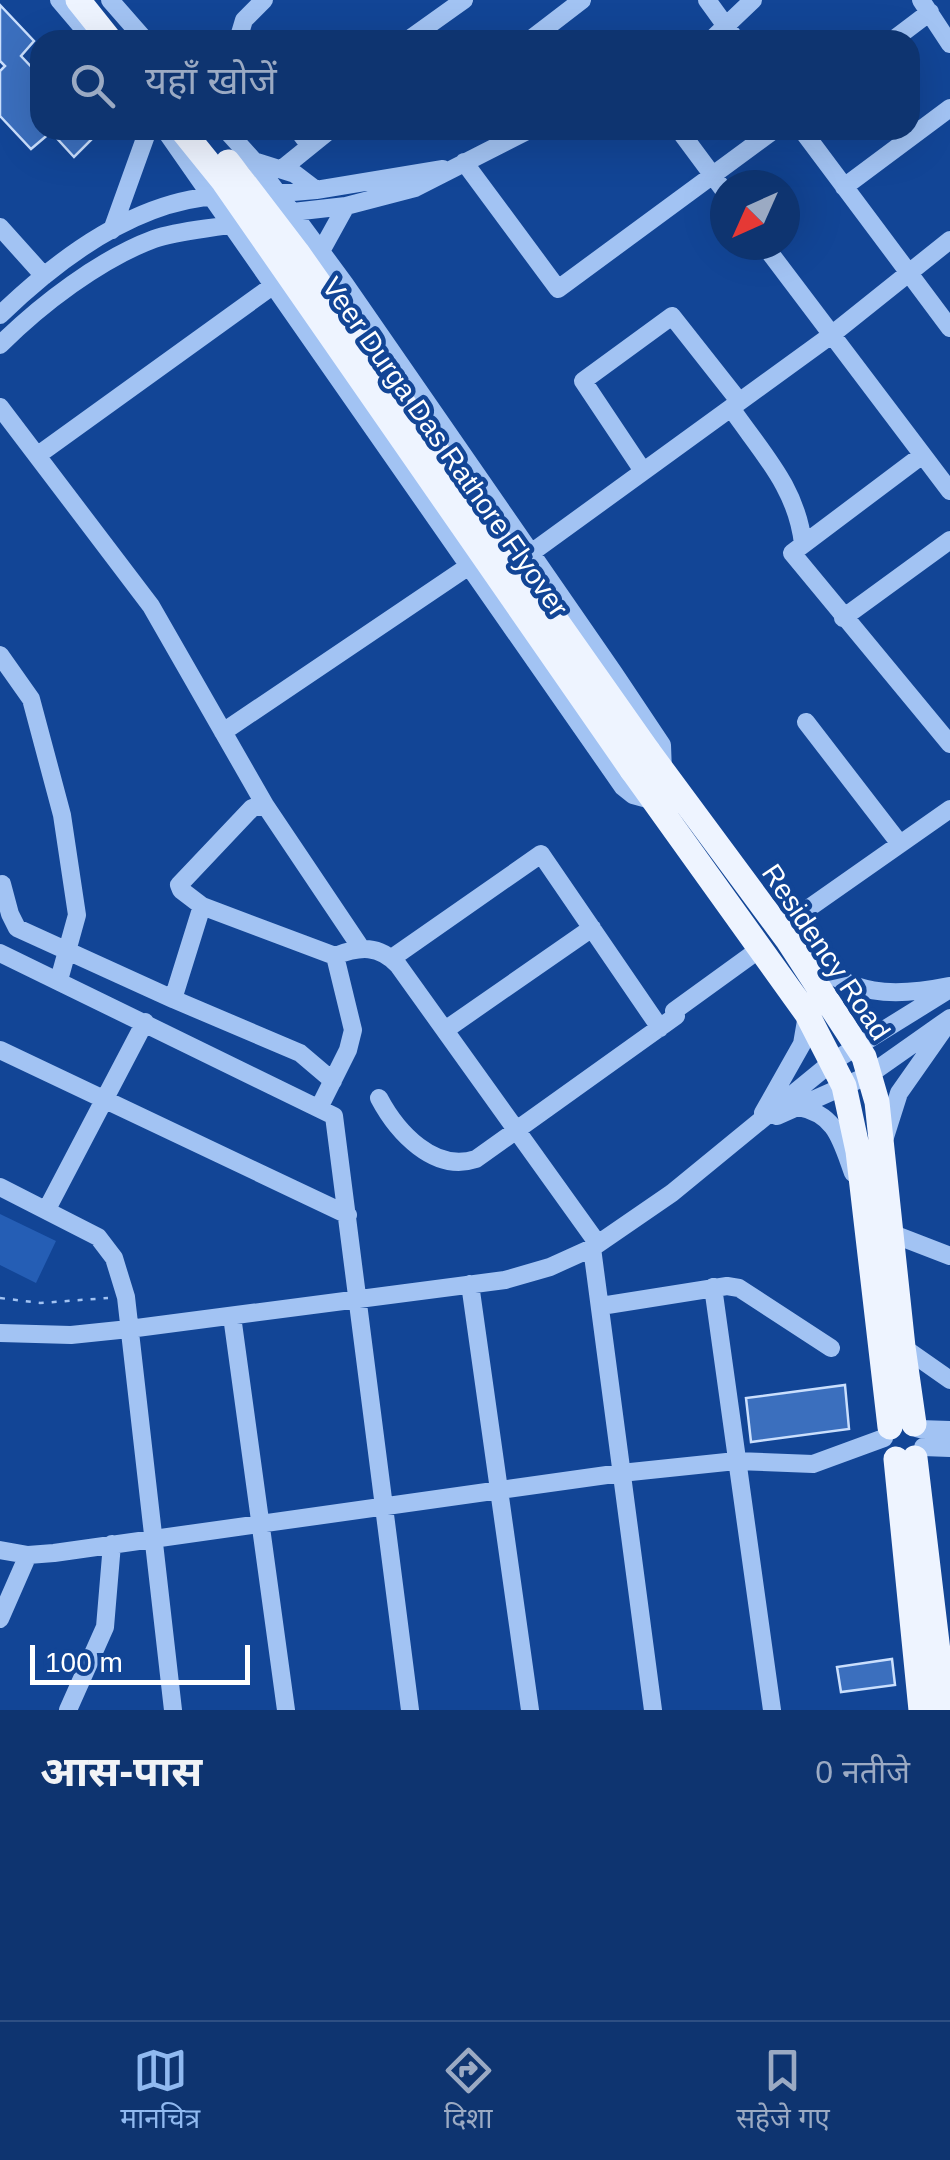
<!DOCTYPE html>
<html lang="hi">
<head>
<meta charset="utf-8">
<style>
  :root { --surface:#0e3470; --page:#1c3f78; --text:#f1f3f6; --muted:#9baac3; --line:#2e4f83; --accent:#90b9f0 }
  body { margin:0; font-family:Helvetica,"Noto Sans Devanagari",sans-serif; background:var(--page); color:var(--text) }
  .compass { position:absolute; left:710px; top:170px; width:90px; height:90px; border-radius:50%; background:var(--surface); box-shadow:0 10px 40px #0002; rotate:225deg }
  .scale { position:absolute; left:30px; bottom:25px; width:220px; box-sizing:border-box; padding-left:10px; border:5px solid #fff; border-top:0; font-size:28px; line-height:35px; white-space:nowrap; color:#fff; -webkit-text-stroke:8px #124596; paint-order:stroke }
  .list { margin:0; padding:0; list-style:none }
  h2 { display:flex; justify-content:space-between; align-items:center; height:130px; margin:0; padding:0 40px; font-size:42px }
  h2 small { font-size:32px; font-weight:400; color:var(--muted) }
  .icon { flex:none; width:55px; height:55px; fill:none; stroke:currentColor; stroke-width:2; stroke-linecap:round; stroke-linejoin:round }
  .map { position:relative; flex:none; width:950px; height:1710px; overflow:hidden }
  .search { position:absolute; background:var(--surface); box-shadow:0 10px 40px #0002; left:30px; right:30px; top:30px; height:110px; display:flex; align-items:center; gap:25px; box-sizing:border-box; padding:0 35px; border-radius:30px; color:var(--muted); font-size:38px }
  .sheet { height:310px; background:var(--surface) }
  nav { display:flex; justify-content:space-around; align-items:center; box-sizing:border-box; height:140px; border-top:2px solid var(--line); background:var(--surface); font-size:28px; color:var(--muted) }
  nav a { display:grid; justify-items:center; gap:5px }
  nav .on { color:var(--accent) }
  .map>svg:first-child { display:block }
  .green { fill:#255eb5 }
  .building { fill:#3b6fbe; stroke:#cadffd; stroke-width:2.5 }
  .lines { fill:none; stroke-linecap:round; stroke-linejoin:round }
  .path { stroke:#a2c3f3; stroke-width:2.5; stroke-dasharray:5 8; stroke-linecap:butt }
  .minor { stroke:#a2c3f3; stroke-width:18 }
  .major { stroke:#eef4ff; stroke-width:25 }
  .major-bridge { stroke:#eef4ff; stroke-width:25 }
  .labels { text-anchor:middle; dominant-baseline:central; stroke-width:9; stroke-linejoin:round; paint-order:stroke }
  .street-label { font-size:28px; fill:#fff; stroke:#124596 }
</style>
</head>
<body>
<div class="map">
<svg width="950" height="1710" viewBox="0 0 950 1710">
  <rect width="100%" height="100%" fill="#124596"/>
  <path class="green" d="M0,1214l56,27 -20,42 -36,-18z"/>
  <path class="building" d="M0,5l34,36 -13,15 19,20v54h50l5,6 -21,21 -23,-25 -20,17 -31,-33v-45l5,-5 -5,-5z
    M845,1385l4,44 -98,13 -5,-44z
    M892,1659l3,26 -54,7 -4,-25z"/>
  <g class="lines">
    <path class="path" d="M0,1298l40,5 68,-5"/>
    <path class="minor" d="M59,0l34,40
      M110,0l35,40
      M707,0l29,40
      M921,0l29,44
      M238,40l6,-20 20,-20
      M414,40l-2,-3 52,-37
      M530,40l52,-40
      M711,40l42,-40
      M893,40l37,-28
      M165,130c151,220 305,438 458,657l10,8 22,6
      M226,130l28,31 91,123 269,389 48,72 1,27
      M298,130l12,16
      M679,130l46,62
      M802,130l148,198
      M254,161l41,13 21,16
      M464,162l94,127 216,-159
      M283,168l47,-38
      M844,187l106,-79
      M270,194l46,-4 127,-21
      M284,213l62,-7 69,-18 114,-58
      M0,227l44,49
      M112,230l36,-100
      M764,245l186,246
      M320,253l26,-47
      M0,315c58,-56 136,-115 219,-119
      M0,345c40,-40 100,-86 154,-106 26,-9 58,-10 85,-16
      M0,407l151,199 114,199
      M731,408c31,45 66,80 72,136
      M38,455l233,-168
      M921,456l-129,97 158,191
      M643,471l-60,-90 89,-65 67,85
      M531,553l299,-217 120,-96
      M843,618l107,-78
      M0,655l31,44 31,116 15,100 -18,65
      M806,722l94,122
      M223,732l246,-166
      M2,884l8,30 7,14 156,71 29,-93 133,50 18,74 -5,20 -29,58
      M202,906l-21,-16 -2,-5 73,-77 13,-3 96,143
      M779,929l171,-120
      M0,953l334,163 76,594
      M335,956c25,-10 44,-11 63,9l200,279
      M392,958l149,-104 119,174
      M805,958c49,37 85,40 144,28
      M173,999l127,54 33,28
      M445,1030l147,-102
      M0,1050l348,165
      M379,1098c18,34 55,75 97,61l200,-143 -2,-5 87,-63
      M798,1107c38,7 43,33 55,66
      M763,1113l39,-69 5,-29
      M777,1116l92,-41 81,-57
      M885,1137l14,-44 45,-64
      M0,1187l98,50 16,21 12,39 47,413
      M47,1209l98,-187
      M893,1234l57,22
      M592,1248l61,462
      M470,1284l60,426
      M713,1287l59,423
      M601,1306l126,-20 12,2 92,60
      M232,1316l54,394
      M0,1333l71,2 58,-6 376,-49 45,-13 42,-19 80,-55 160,-131 118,-73
      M903,1347l47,33
      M919,1429l31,1
      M923,1447l27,1
      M0,1550l28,5 26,-2 567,-80 115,-12 77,3 71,-26
      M0,1619l28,-64
      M68,1710l37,-83 7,-83"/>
    <path class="major" d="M78,0l32,40
      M648,751l139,188 77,118 13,45 26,245 11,77
      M632,770l175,244 37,72 14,65 32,276
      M915,1458l30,252
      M896,1459l25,251"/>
    <path class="major-bridge" d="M182,130l42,52 408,588
      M228,162l69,90 351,499"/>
  </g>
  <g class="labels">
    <g class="street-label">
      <text transform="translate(445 447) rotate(55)">Veer Durga Das Rathore Flyover</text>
      <text transform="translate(826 952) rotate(56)">Residency Road</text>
    </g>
  </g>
</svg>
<svg class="compass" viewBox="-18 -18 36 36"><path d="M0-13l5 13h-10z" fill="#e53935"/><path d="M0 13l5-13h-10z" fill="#9baac3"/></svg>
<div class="scale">100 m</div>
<div class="search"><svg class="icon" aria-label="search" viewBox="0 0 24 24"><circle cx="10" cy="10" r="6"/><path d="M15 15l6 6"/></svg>यहाँ खोजें</div>
</div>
<section class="sheet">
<h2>आस-पास<small>0 नतीजे</small></h2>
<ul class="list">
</ul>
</section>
<nav>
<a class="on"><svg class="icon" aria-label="map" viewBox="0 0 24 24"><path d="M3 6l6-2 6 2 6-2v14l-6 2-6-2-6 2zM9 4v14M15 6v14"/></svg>मानचित्र</a>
<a><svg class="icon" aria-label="directions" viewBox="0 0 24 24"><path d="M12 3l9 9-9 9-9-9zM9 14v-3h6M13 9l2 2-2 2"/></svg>दिशा</a>
<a><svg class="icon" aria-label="saved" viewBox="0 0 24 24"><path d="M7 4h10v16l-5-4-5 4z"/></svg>सहेजे गए</a>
</nav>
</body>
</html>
